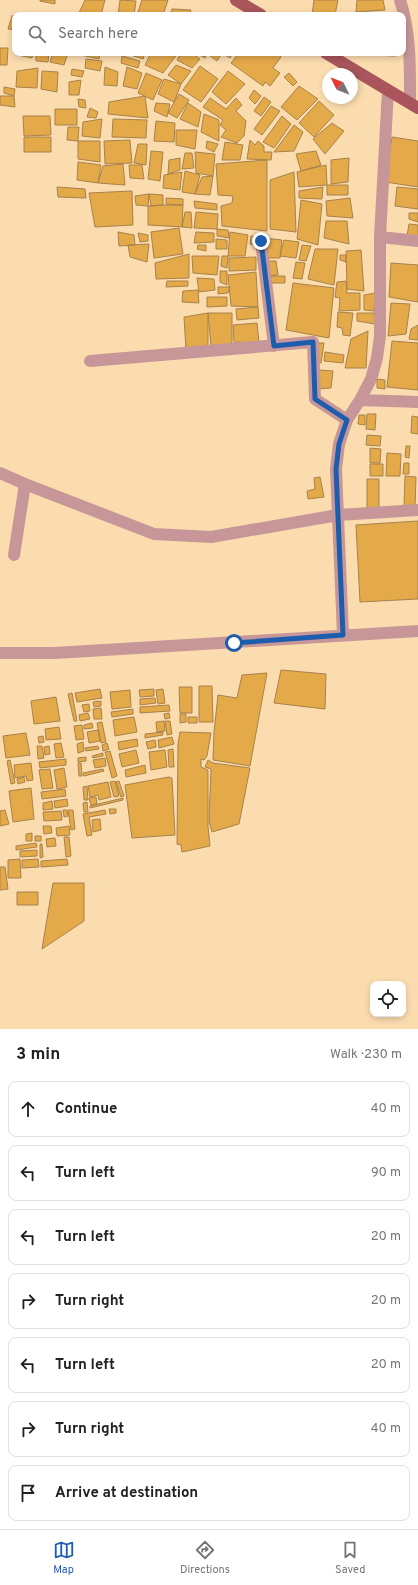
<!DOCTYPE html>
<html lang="en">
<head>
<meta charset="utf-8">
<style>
  :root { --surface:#fff; --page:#f2f2f2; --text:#202124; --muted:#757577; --line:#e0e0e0; --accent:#1d5dae }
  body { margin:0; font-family:Overpass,sans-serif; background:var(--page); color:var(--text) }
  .controls { position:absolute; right:12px; bottom:12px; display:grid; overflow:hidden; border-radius:8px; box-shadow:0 2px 6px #0003 }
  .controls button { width:36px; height:36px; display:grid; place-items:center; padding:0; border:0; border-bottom:1px solid var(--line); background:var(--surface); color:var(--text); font:20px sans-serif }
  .compass { position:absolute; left:322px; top:68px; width:36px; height:36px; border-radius:50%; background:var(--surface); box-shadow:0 2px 6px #0003; rotate:313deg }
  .stop { position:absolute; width:12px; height:12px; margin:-9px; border:3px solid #1d5dae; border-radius:50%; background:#fff }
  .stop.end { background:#1d5dae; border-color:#fff; box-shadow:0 1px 4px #0008 }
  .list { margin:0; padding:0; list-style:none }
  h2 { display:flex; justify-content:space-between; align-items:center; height:52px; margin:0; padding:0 16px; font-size:17px }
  h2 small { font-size:13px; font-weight:400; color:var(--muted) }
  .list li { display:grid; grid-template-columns:26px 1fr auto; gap:12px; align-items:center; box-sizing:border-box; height:56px; margin:0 8px 8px; padding:0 8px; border:1px solid var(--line); border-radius:8px }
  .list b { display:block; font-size:15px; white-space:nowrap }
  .list em { font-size:13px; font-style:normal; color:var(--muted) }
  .icon { flex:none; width:22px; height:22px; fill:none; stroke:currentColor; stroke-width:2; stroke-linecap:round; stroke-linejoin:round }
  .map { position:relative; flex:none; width:418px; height:1029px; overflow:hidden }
  .search { position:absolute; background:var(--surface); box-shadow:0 2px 6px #0003; left:12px; right:12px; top:12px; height:44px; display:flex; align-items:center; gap:10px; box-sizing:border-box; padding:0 14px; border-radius:8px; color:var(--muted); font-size:15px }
  .sheet { height:500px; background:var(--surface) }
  nav { display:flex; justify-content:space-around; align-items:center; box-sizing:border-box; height:56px; border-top:1px solid var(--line); background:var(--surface); font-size:11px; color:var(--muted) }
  nav a { display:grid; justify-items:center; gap:2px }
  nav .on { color:var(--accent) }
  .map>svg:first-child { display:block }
  .building { fill:#e4a949; stroke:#a7824c }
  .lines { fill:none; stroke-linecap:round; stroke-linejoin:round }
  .minor { stroke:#c79698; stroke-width:12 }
  .major { stroke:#a9555b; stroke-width:12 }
  .route { stroke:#1d5dae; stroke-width:5 }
</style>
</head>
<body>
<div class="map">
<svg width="418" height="1029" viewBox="0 0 418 1029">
  <rect width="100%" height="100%" fill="#fbdcaf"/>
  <path class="building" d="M40,0h15v4l-15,-3z
    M85,0h20l-4,15h-14l-8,-2z
    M120,0l16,1 -2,14h-16z
    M142,0h26l-5,15h-16l-9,-3z
    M314,0h24l-3,15h-23z
    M357,0h26l2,10 -29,2z
    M172,9l19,1 -2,5h-19z
    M356,12l26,3h-26z
    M15,15v15l-7,-1 4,-13z
    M0,48h8l-1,17h-7z
    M19,53h14l-1,5 -14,-3z
    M36,53h13l-1,9 -12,-1z
    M53,53h15l-4,12 -14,-3z
    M81,53h19l-1,6 -18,-4z
    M125,53h20l-2,6z
    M151,53h27l-15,20 -18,-8z
    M181,53h11l8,6 -8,9 -15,-8z
    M196,53h11l-2,5z
    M211,53h22l-3,5 -8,-5 -5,8 -8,-6z
    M239,53h37l5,4 -8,11 7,5 -10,13 -5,-4 -2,4 -32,-23z
    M373,53h22v3l-22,-1z
    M122,56l18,5 -2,7 -17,-5z
    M86,59l16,2 -2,10 -15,-3z
    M176,65l15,6 -10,13 -13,-9z
    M200,66l18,13 -17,23 -18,-12z
    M105,67l13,5 -1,14 -13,-1z
    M127,67l15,6 -5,16 -14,-3z
    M38,68l-1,20 -21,-1 1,-16z
    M72,69l12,2 -2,6 -11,-2z
    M42,71l16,1 -1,20 -16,-3z
    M228,71l17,13 -19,20 -14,-12z
    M146,73l16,7 -9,20 -15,-7z
    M289,73l8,9 -4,4 -9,-9z
    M164,79l17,5 -7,18 -16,-8z
    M81,80l-2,15h-10v-13z
    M299,86l19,13 -21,21 -16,-13z
    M4,87l11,2 -1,7 -10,-3z
    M254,90l7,6 -6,8 -6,-6z
    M179,94l10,6 -12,18 -9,-5z
    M0,96h14l1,11 -15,-2z
    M145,96l3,22 -40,-4 1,-12z
    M264,97l7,5 -10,14 -7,-5z
    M210,98l16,11 10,-11 6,7 -6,6 10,10 -2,15 -7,7 -16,-6 5,-7 -6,-5 3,-5 -20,-13z
    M78,99l7,1 1,8 -7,-1z
    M319,101l15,14 -20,22 -15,-14z
    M156,103l14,1 -3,13 -13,-6z
    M188,103l13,9 -3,15 -18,-8z
    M271,106l9,5 -18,24 -8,-6z
    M90,108l8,4 -2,6 -9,-1z
    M55,109h22v16h-22z
    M204,114l15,6v21l-18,-9z
    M23,116h27l1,19 -27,1z
    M282,116l9,8 -17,24 -11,-6z
    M102,119l-2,19 -18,-2 1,-14z
    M113,119l34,1 -1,18 -34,-1z
    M156,121l19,2 -1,19 -20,-1z
    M332,123l12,8 -19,23 -12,-15z
    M294,125l9,7 -9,19 -20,1z
    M68,127h11l-1,14 -11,-1z
    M176,130h21l-2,19 -19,-4z
    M24,137h27v15h-27z
    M392,137l26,4v46l-33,-5z
    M130,140l2,23 -27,1 -1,-23z
    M250,140l5,5 3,-4 6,5v6h8l-1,8 -24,-1z
    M78,141h22v21l-22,-3z
    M207,141l11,3 -4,8 -8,-4z
    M225,142l18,3 -3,15h-18z
    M138,144h9l-1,21 -12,-2z
    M151,151l12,1 -3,29 -12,-2z
    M316,151l5,14 -20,6 -5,-17z
    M195,152l20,2 -2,22 -17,-3z
    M185,153h7l2,15 -12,1z
    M180,158v12l-12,4 1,-14z
    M349,158l-1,24 -17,2v-24z
    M267,160v71l-45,-5 -1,-20 11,-3 1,-7 -15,-1 -2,-31z
    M78,162l23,3 -3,18 -21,-3z
    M123,164l2,21 -27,-2 5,-17z
    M129,165h13l2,14 -14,-1z
    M326,165l1,20 -28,2 -2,-15z
    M185,171l15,4 -5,19 -13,-2z
    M182,172l-2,18 -17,-2 1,-13z
    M294,172l2,60 -26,-3v-49z
    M213,176l-3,19 -15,-1 7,-17z
    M327,185h21v10h-21z
    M57,187l28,2 1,9 -28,-1z
    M323,187l-1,12 -23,-1v-7z
    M397,187l21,2v20l-23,-3z
    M132,191l1,34 -38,2 -6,-34z
    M149,194l-1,12 -12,-1 -1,-9z
    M149,194l14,1v10l-12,1z
    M166,198l17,1v6l-17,-1z
    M350,198l3,20 -26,-2 -1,-15z
    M301,200l21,4 -4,41 -21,-6z
    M194,201l23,3v6l-22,-2z
    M163,205h20l-1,22 -34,-2v-19z
    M185,212h6l1,16 -10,-1z
    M196,212l22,2 -1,15 -23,-1z
    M409,213h9v9l-9,-3z
    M326,221h21l2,23 -25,-6z
    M409,224l9,1v13l-11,-2z
    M179,228l4,26 -29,4 -3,-26z
    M217,229l11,1 1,8 -12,-2z
    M118,232l16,3 1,10 -16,1z
    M196,232l18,1v9l-20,1z
    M230,232l18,3 -3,21h-17z
    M138,233l10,2v6l-8,1z
    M251,236l8,1 -1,9 -8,-2z
    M264,238l18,2 -2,18h-14z
    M216,239l11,1v9h-11z
    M284,240l15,2 -3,16 -16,-2z
    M149,244l-2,18 -17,-5 -2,-12z
    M198,245h8v6l-9,-2z
    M302,245l9,1 -5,15 -7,-1z
    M315,249h23l-4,36 -26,-6z
    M361,250l3,41 -17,-2 -1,-38z
    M189,254v24l-33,1 -1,-16z
    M340,255h6v7l-6,-2z
    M192,256h27l-2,19 -24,-2z
    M222,256h6l-1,12 -6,-2z
    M256,257v13l-27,1v-13z
    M266,261h10l2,14 -11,1z
    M296,262l9,1 -3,16 -9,-1z
    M391,263l27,2v37l-29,-5z
    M220,271h7v14l-7,-3z
    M256,272l2,35 -27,-1 -3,-31z
    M271,276h14v7h-15z
    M197,278l17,1 1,11 -16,2z
    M167,281h21v5l-22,1z
    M346,281l1,12h13v17l-21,1 1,-13 -5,-1 2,-15z
    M293,283l41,5 -5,50 -43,-8z
    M218,287h12l-2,6 -10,1z
    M198,290l1,13 -17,-1 1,-11z
    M375,293l-1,18 -10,-1v-15z
    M207,297h20v9l-20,1z
    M391,303l19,1 -4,30 -18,2z
    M258,307l1,11 -22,2 -1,-11z
    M338,312l15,1 -3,23 -7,-1 -1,-7 -5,-1z
    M208,313h24v34l-21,-1z
    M208,313v35l-22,2 -2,-33z
    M357,313h17l1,11 -18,-3z
    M257,323l2,20 -25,-1 -1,-17z
    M418,325v15l-9,-1 2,-10z
    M368,331l-2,37h-21l6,-29z
    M392,341l26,2v47l-31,-3z
    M316,343h8l-3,20h-5z
    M325,352l19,3 -1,8 -19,-2z
    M319,370l14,1 -2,17 -14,1z
    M377,379l8,1v9l-8,-1z
    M367,414h9l-1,16 -9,-1z
    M359,415h6v10l-7,-1z
    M412,416l6,1v17l-7,-1z
    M367,435l14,1 -1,10 -14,-1z
    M406,446h4l-1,12 -4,-1z
    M370,448l11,1 -1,14h-10z
    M387,453l14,1 -1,22h-14z
    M404,463h5v11h-6z
    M370,464h13v12h-13z
    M405,476l11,1 -1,30h-11z
    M320,477l4,20 -16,2 -1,-8 8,-2 -1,-11z
    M367,479h12v30h-12z
    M418,521v78l-58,3 -4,-77z
    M281,670l45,4 -1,35 -51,-6z
    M267,673l-17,93 -37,-6 1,-28 4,-37 19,3 5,-23z
    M199,686h13l1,36h-14z
    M179,687h13v26h-12z
    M100,689l2,9 -25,4 -2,-9z
    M154,689v7l-14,1 -1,-7z
    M163,689l2,14 -7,1 -2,-14z
    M130,690l1,17 -19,2 -2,-17z
    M72,693l5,28h-3l-6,-27z
    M56,697l4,24 -26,3 -3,-23z
    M155,698l1,5 -16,2v-6z
    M101,701v5l-7,1 -1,-5z
    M89,704l1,7 -6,1 -2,-7z
    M169,705l1,6 -30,2v-6z
    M101,708l1,11h-8l-1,-10z
    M133,709v5l-21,3 -1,-5z
    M88,713l2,6 -10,2 -1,-6z
    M169,713l1,5 -5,1 -1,-5z
    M180,714h6v8l-6,1z
    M134,717l3,15 -22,4 -2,-16z
    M188,717h9v6h-9z
    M164,721l1,10 -8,1 -1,-10z
    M165,721h5l2,13 -5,1z
    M102,722l4,20 -5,1 -4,-20z
    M92,723l1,5 -9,1v-4z
    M82,725l2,14 -8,1 -2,-14z
    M59,727l2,12 -15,1 -1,-11z
    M98,730l2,11 -11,2 -2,-11z
    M163,732v3l-18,3v-4z
    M180,732l31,1 -4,23 -3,4 -3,-1v8l7,3v56l2,20 -28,6 -1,-7 -4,-1 1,-100z
    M26,733l4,22 -24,3 -3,-22z
    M43,736l1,6 -5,1 -1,-6z
    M172,737l2,7 -15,4 -1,-8z
    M137,739l1,7 -19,4 -1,-8z
    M155,740l1,7 -8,2 -2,-7z
    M83,742l1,9 -6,2 -1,-9z
    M61,743l3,14 -8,1 -2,-14z
    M107,743l2,6 -6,2 -1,-6z
    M37,746h5l2,12 -6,1z
    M49,746l1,8 -5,1 -1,-8z
    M98,746l1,3 -13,2 -1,-3z
    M173,749l1,18h-5l-1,-17z
    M136,750l3,13 -17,4 -3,-13z
    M165,750l2,17 -16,3 -2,-18z
    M110,751l7,25 -5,2 -7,-26z
    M103,753v3l-10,2 -1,-2z
    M86,757v4l-8,1v-4z
    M105,758l1,8 -11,2 -2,-8z
    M66,759v6l-26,3 -1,-6z
    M10,760l5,23 -4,1 -4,-23z
    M208,760l5,3 37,5 -11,56 -27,8 -3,-11 2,-52 -6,-2z
    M31,763l2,17 -6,1 -1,-5 -11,2 -1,-13z
    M78,763h3l1,13h-3z
    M145,765l1,8 -20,4 -1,-7z
    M64,768l3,19 -10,2 -3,-19z
    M50,769l3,19 -11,1 -3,-19z
    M103,769l1,2 -20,5 -1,-3z
    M24,777l1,5 -7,2 -1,-5z
    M169,777l3,1 3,57 -43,3 -7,-53z
    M115,781l4,15 -5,1 -4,-15z
    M119,781l5,15 -3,1 -5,-15z
    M108,782l3,15 -12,3 -1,-5 -8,2 -2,-11z
    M87,786l1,14h-4l-1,-13z
    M31,788l3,31 -21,3 -4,-31z
    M65,789l1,7 -24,3 -1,-7z
    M96,797l1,7 -6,1 -2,-7z
    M123,798v2l-33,8v-2z
    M67,799l1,7 -13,2 -1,-7z
    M52,801l1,8 -10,1v-7z
    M87,802l1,10h-4l-1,-9z
    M109,809h7v4l-6,1z
    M5,810l4,14 -9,2v-15z
    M63,810h4l1,6 -4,1z
    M68,810h5l2,19 -4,1z
    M105,810l1,4 -17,3 3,18 -5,1 -4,-22z
    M61,811l1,9 -18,1 -1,-9z
    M100,819l1,11 -8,2 -1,-12z
    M43,826h8l1,7 -8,1z
    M69,826l1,9 -13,1 -1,-8z
    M32,833v8h-6v-7z
    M35,836h6v5h-6z
    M64,837h5l2,19 -5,1z
    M55,838l1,8 -9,1 -1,-8z
    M36,843l1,4 -21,3v-4z
    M40,844h2l1,13 -3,1z
    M37,850v6l-17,1v-6z
    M20,859l1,19h-13v-18z
    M38,859l1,8 -17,1v-8z
    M67,859l1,6 -27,2v-6z
    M0,867h5l3,22 -8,1z
    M53,883h31v38l-42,28z
    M17,892h21v13h-21z"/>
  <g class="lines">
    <path class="minor" d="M400,0c11,33 10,69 10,103
      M380,237l38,4
      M261,241l13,105
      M90,361l223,-19 2,57 32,21
      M360,400l11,-21 6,-21 3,-22v-99l8,-147
      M0,473l25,11 129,50 57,3 127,-22 80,-5
      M14,555l11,-71
      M343,635l-7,-166 3,-25 8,-24 13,-20 58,2
      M0,653h55l363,-22"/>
    <path class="major" d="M236,0l25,15
      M326,53l92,55"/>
  </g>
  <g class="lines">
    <path class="route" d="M234,643l109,-8 -7,-166 3,-25 8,-24 -32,-21 -2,-57 -39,4 -13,-105"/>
  </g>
</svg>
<div class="controls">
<button><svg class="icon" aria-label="locate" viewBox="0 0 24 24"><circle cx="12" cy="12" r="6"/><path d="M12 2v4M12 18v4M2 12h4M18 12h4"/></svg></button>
</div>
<svg class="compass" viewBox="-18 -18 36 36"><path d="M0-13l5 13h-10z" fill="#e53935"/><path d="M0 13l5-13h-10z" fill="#757577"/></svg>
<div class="stop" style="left:234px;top:643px"></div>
<div class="stop end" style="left:261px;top:241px"></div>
<div class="search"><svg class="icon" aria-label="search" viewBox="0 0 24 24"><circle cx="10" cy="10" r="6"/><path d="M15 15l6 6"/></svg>Search here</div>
</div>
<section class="sheet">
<h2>3 min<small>Walk · 230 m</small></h2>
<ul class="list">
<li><svg class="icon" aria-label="ahead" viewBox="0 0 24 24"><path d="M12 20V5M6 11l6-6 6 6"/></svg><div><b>Continue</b></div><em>40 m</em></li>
<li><svg class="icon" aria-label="left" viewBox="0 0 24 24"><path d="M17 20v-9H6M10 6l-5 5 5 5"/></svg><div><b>Turn left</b></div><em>90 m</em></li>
<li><svg class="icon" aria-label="left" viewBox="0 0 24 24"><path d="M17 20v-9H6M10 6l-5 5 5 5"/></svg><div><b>Turn left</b></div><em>20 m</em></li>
<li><svg class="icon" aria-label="right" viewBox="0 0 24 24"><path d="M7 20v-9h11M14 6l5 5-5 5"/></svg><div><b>Turn right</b></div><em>20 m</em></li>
<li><svg class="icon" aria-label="left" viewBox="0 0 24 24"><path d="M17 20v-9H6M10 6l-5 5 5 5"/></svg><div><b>Turn left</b></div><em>20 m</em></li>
<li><svg class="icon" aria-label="right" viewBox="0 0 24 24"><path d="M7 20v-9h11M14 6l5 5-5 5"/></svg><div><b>Turn right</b></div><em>40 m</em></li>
<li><svg class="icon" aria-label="arrive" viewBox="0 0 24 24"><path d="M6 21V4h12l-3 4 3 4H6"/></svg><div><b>Arrive at destination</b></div></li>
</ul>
</section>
<nav>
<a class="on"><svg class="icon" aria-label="map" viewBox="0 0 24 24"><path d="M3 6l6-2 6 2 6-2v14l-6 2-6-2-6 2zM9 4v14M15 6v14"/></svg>Map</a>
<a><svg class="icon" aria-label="directions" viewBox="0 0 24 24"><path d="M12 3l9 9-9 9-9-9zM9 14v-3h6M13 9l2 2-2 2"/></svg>Directions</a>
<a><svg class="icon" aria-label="saved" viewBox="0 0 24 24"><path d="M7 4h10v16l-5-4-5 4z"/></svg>Saved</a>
</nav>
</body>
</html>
